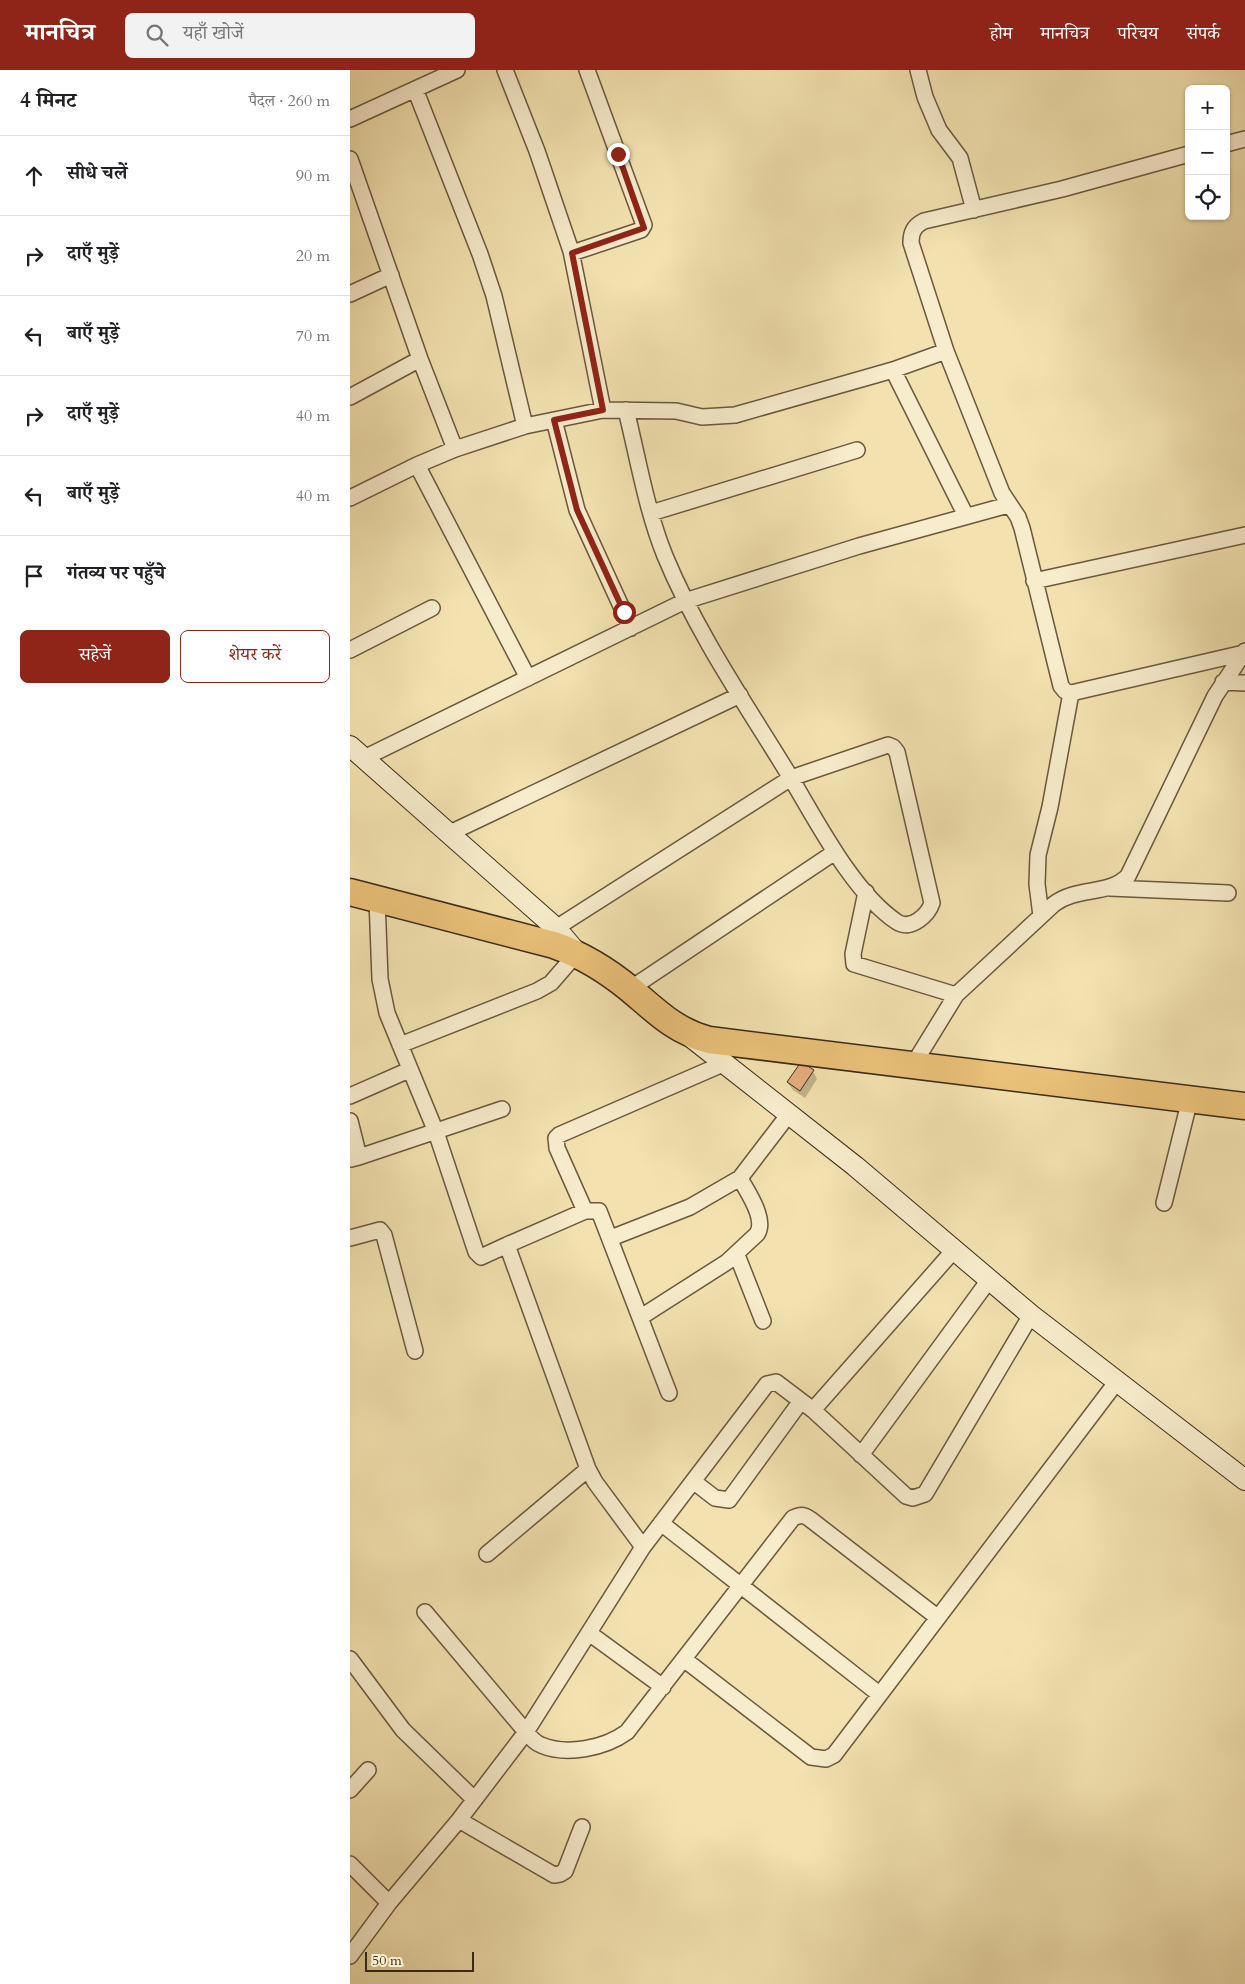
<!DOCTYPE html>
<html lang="hi">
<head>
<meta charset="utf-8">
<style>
  :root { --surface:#fff; --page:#f2f2f2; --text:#202124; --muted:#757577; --line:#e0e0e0; --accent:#8f2418 }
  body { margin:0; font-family:Cardo,"Noto Serif Devanagari",serif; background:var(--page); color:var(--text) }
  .controls { position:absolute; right:15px; top:15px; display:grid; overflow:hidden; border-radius:8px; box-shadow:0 1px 4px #0004 }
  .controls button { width:45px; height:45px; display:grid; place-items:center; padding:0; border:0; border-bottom:1px solid var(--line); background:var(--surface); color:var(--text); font:25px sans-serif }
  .scale { position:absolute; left:15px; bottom:12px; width:109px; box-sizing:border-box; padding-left:5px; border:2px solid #3c2a17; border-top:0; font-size:14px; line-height:18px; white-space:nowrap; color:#3c2a17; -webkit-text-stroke:4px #f7eccc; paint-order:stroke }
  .stop { position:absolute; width:15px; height:15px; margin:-11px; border:4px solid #8f2418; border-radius:50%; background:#fff }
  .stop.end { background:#8f2418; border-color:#fff; box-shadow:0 1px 5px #0008 }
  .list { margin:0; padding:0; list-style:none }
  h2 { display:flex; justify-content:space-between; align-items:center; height:65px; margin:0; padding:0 20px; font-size:21px }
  h2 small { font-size:16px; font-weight:400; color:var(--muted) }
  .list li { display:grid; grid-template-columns:32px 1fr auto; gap:15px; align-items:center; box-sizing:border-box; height:80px; padding:0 20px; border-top:1px solid var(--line) }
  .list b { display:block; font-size:19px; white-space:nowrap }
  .list em { font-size:16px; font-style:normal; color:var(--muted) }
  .actions { display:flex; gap:10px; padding:15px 20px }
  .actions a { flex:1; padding:11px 0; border:1px solid var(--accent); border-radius:8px; text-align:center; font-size:18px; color:var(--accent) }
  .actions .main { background:var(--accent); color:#fff }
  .icon { flex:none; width:28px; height:28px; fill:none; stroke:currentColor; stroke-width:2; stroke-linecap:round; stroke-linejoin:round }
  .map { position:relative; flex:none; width:895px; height:1914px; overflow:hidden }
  header { display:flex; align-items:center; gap:30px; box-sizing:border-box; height:70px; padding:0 25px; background:var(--accent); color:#fff }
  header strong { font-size:24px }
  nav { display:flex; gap:28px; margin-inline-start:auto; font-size:18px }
  .search { width:350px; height:45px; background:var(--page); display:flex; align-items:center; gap:12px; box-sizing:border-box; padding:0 18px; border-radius:8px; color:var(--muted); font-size:19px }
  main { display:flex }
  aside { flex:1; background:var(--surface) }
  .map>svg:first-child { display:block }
  .shadow { fill:#0003 }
  .building { fill:#e7ae80; stroke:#3c2a17 }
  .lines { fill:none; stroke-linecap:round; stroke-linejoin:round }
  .street-casing { stroke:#6a583d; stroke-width:18 }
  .secondary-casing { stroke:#3c2a17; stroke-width:22 }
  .highway-casing { stroke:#3c2a17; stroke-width:29 }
  .street { stroke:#f7eccc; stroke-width:15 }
  .secondary { stroke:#f7eccc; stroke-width:20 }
  .highway { stroke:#eac178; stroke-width:26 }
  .route { stroke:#8f2418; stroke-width:6 }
</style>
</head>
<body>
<header>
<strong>मानचित्र</strong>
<div class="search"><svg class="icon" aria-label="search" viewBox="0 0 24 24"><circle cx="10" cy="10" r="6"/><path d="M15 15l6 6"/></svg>यहाँ खोजें</div>
<nav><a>होम</a><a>मानचित्र</a><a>परिचय</a><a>संपर्क</a></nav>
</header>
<main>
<aside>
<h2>4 मिनट<small>पैदल · 260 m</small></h2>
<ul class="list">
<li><svg class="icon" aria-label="ahead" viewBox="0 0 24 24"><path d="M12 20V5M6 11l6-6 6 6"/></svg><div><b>सीधे चलें</b></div><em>90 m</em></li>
<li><svg class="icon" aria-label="right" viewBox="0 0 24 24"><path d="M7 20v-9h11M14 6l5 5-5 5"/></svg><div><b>दाएँ मुड़ें</b></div><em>20 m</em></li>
<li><svg class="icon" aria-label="left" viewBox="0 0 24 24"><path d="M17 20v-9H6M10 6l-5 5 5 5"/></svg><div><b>बाएँ मुड़ें</b></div><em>70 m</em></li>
<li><svg class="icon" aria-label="right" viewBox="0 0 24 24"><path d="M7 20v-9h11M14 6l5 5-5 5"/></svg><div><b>दाएँ मुड़ें</b></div><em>40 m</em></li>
<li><svg class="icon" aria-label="left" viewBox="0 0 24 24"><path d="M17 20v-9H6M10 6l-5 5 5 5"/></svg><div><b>बाएँ मुड़ें</b></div><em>40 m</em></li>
<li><svg class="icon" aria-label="arrive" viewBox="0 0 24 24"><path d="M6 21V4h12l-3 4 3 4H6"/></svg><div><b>गंतव्य पर पहुँचे</b></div></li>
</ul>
<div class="actions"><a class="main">सहेजें</a><a>शेयर करें</a></div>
</aside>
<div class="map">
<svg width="895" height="1914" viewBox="0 0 895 1914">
  <rect width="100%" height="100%" fill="#f3e2b0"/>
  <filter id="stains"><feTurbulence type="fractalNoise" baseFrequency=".004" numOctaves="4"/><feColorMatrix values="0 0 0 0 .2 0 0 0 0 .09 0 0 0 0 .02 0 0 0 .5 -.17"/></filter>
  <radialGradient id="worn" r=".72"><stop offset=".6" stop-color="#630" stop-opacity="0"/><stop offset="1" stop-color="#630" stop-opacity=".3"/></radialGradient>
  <path class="shadow" d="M463,1001l4,8 -12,19 -12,-8 -5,-7z"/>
  <path class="building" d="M451,992l13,8 -14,21 -13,-9z"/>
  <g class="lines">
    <g class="street-casing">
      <path id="street" d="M155,0l32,81 34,100 32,159
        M568,0l7,27 14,33 21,28 14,52
        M65,19l65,165 14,42 31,130
        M0,49l107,-49
        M876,74l19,-5
        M0,89l70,200 35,90
        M222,183l69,-23 3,-5 -57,-155
        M0,224l41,-19
        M596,281l-35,-108c0,-11 3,-17 13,-22l138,-32 127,-35
        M543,300l73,146
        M0,327l70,-38
        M204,350l23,90 54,118
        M67,395l111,213
        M0,428l67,-33 38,-16 70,-23 78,-16 73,1 26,6 33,-2 158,-45 53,-19 56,142 16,24 4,11 39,158 4,5 6,2 173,-40
        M301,443l206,-63
        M684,511l211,-46
        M0,580l82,-42
        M873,612l22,1
        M14,688l321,-157 174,-55 149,-41
        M100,763l290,-138
        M760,818l118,5
        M516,822l-13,62 1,10 102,31
        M27,829l3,80 7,34 49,119 40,120 5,5 26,-12 81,224 7,13 48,65
        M691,846l-4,-32 1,-29 12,-48 21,-114
        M206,858l235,-150 97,-33 5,2 4,5 35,151c-4,12 -21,28 -35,19 -46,-31 -82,-105 -111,-152 -43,-70 -90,-139 -121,-214 -19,-47 -27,-98 -39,-146
        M280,919l205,-137
        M50,975l137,-54 14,-8 26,-30
        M563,995l43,-70 98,-91c24,-18 54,-8 74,-28l87,-180 30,-45
        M0,1026l59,-26
        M0,1051l9,36 -8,2
        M9,1087l143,-48
        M814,1133l26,-104
        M235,1141l-28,-63 -1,-10 3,-3 166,-72
        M0,1168l30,-8 4,5 31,116
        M261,1168l79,-31 50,-29
        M157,1175l78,-34h14l70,182
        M387,1185l26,66
        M291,1247l86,-55 30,-28c10,-15 -10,-42 -17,-56l49,-64
        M463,1340l142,-161
        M511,1385l128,-175
        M343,1411l22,17 14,2 72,-99
        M311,1453l218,171
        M137,1484l101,-85
        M75,1542l101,120c4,5 9,11 15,13 26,11 64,3 86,-13l166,-214c7,-3 10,-4 17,1l127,98
        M239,1563l74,54
        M0,1589l53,71 71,69
        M335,1590l126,97 15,2 8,-4 284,-375
        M0,1720l18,-20
        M109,1750l95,55 6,-1 5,-3 17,-44
        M0,1794l39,39
        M0,1886l39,-53 70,-83 67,-88 117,-185 124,-163 9,-2 37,28 93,86 7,2 12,-4 106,-179"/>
    </g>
    <g class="secondary-casing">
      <path id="secondary" d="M0,676l206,182 21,25
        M342,968l163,128 176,149 214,165"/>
    </g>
    <g class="highway-casing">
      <path id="highway" d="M0,822l204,53c28,10 54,26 77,45 26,22 44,41 78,50l536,66"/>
    </g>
    <use href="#street" class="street"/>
    <use href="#secondary" class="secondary"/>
    <use href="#highway" class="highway"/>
  </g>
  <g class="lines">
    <path class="route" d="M268,84l26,74 -72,25 31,157 -49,10 23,90 47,102"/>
  </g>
  <rect width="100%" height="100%" filter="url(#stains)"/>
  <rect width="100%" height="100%" fill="url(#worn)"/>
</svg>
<div class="controls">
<button>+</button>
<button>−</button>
<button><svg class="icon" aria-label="locate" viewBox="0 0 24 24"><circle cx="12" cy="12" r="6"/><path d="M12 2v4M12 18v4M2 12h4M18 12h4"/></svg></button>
</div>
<div class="scale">50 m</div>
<div class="stop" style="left:274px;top:542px"></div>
<div class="stop end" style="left:268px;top:84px"></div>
</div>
</main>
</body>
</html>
